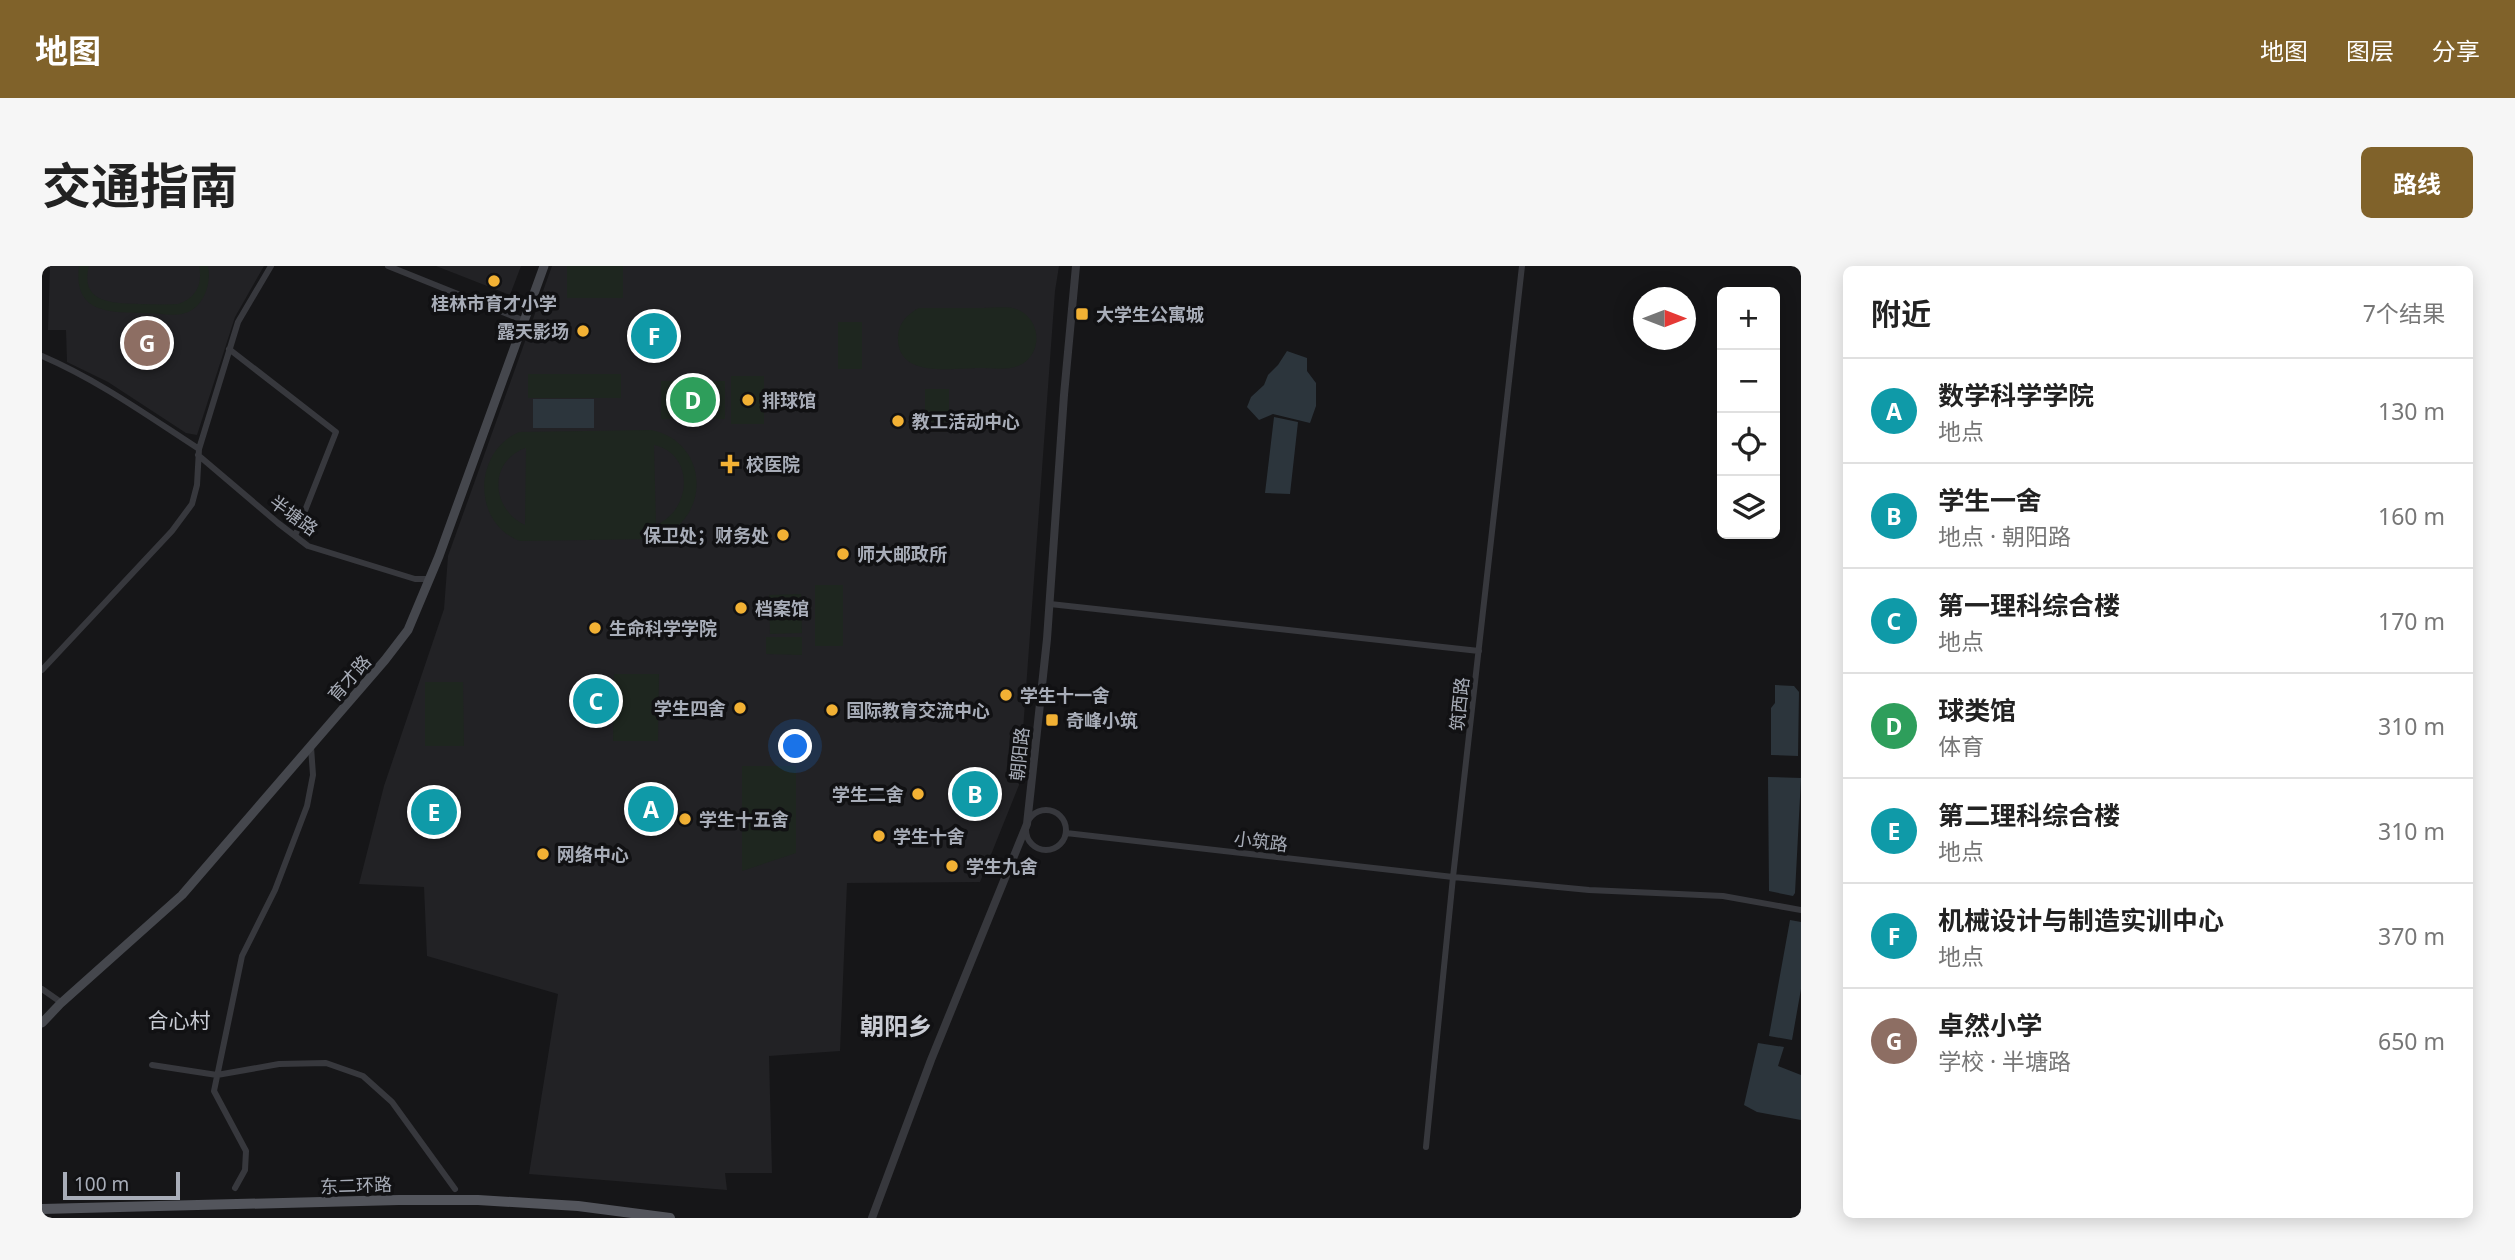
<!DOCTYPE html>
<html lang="zh">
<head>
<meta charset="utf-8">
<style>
  :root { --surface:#fff; --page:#f6f6f6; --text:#222; --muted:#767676; --line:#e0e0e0; --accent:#80622a }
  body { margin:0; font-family:"Noto Sans","Noto Sans SC",sans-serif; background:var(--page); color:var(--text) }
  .controls { position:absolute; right:21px; top:21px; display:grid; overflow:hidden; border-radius:10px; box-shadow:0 4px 18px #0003 }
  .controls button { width:63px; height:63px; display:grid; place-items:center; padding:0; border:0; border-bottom:2px solid var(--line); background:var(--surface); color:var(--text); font:35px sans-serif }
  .compass { position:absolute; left:1591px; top:21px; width:63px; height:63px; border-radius:50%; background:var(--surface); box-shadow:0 4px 18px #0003; rotate:90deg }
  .scale { position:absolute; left:21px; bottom:18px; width:117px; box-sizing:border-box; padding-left:7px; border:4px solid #a8adb8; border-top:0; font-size:19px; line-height:24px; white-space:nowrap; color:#a8adb8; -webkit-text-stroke:5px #111113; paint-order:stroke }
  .you { position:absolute; left:754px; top:481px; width:24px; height:24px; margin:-18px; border:5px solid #fff; border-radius:50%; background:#1a73e8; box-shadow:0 0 0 10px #1a73e833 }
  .badge { display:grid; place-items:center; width:46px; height:46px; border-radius:50%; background:var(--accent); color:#fff; font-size:23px; font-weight:700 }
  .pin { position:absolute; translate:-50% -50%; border:4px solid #fff; box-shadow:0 2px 7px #0006 }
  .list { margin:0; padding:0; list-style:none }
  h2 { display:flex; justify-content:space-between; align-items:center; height:91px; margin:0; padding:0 28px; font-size:30px }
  h2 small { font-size:23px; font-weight:400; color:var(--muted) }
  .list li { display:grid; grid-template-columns:46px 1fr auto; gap:21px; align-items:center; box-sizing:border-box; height:105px; padding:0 28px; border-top:2px solid var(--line) }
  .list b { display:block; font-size:26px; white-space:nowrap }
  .list p { margin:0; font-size:23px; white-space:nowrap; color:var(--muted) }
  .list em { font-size:23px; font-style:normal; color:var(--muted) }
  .icon { flex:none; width:38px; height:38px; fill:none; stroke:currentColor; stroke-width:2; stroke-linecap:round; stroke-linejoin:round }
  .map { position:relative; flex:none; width:1759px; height:952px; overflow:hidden; border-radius:10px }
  header { display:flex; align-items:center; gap:42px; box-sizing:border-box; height:98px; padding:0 35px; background:var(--accent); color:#fff }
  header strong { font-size:33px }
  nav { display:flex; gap:38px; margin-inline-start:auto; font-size:24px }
  .intro { display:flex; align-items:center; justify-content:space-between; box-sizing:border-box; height:168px; padding:0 42px }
  h1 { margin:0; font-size:49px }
  .button { padding:18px 32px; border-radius:10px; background:var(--accent); color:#fff; font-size:24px; font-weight:700 }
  main { display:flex; gap:42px; padding:0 42px }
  aside { flex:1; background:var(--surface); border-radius:10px; box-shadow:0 4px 18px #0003 }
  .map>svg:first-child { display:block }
  .built { fill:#222225 }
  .green { fill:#1e261f; fill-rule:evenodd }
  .water { fill:#2c353c }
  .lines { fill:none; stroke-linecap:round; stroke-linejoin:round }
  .minor { stroke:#37383d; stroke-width:6 }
  .tertiary { stroke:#37383d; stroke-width:8 }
  .secondary { stroke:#45474d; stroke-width:9 }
  .primary { stroke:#53555c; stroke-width:10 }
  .poi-dot { fill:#f2b134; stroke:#111113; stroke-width:2.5 }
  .labels { text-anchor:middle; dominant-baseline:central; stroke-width:7; stroke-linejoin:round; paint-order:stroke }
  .poi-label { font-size:18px; font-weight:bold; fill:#a8adb8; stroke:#111113; text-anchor:start }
  .street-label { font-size:18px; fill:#a8adb8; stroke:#111113 }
  .quarter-label { font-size:21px; fill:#c9ccd4; stroke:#111113 }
  .district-label { font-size:24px; font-weight:bold; fill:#c9ccd4; stroke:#111113 }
</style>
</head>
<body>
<header>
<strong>地图</strong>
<nav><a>地图</a><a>图层</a><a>分享</a></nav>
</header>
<div class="intro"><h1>交通指南</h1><a class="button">路线</a></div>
<main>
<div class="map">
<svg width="1759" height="952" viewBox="0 0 1759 952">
  <rect width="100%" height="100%" fill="#161618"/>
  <path class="built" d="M8,0h214l-29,51 -38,118 -11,-2 -78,-51 -41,-20 -1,-32h-18z
    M394,0h85l-11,29z
    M510,0h507l-4,25 -36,494 -39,97 -133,1 -7,168 -71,5 3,117h-47l2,17 -198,-16 29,-180 -131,-38 -3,-69 -65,-3 25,-98 60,-177 4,-53z"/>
  <path class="green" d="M37,0h10c-10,38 25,37 50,38 13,0 26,1 39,0 18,-6 25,-20 21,-38h9c4,18 -5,44 -26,48 -11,2 -26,-1 -38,-1 -34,-1 -71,1 -65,-47z
    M525,0h56v32h-56z
    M877,42c22,0 43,0 65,0 10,0 22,-2 32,1 24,8 28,42 6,55 -12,7 -29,4 -43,4 -27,0 -83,11 -81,-32 1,-14 10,-22 21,-28z
    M796,56h24v47h-24z
    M486,108h93v24h-93z
    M689,110h33v48h-33z
    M619,115h64v38h-64z
    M883,123h24v33h-24z
    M609,164c60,12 61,93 2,109l-133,2c-48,-18 -47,-89 -1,-109zM612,179c41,9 38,65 2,80zM483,182h1l-1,77c-34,-16 -37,-63 0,-77z
    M773,319h28v61h-28z
    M759,328l1,39 -32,1 -1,-39z
    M724,371h36v18l-36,-1z
    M572,408h45l-1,67h-45z
    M383,416h38l1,64h-39z
    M700,500h54v87l-54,18z"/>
  <path class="water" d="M1245,85l20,7v13l9,12v23l-6,17 -37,-9 -14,6 -12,-13 4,-10 13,-12 4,-10 10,-10z
    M491,133h61v29h-61z
    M1232,151l24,5 -8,72 -25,-1z
    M1733,419l19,1 5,6 -1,64 -27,-1v-47l4,-5z
    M1726,511l33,1 -6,115 -2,3 -24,-5z
    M1748,654l11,2v67l-9,51 -23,-4z
    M1716,777l26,4 -6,19 23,9v45l-44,-8 -13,-7z"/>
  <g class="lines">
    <path class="minor" d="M346,0l137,55
      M187,83l107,83 -41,104
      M0,90c56,24 106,60 157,93
      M156,189l80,68 30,23 107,33h14
      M1008,338l429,47
      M0,404l130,-139 20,-27 5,-19 2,-36 39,-127 33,-56
      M984 564a20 20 0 1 1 40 0a20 20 0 1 1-40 0Z
      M1024,567l387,44 136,13 134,6 78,14
      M0,723l20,14
      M110,799l65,10 62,-11 47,-1 37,13 29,26 63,87
      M1384,881l27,-270 69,-611
      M193,922l10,-18 1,-19 -32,-60 28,-135 33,-66 32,-84 6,-31 -2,-28"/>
    <path class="tertiary" d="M830,952l59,-158 96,-236 20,-185 17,-244 12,-129"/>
    <path class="secondary" d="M0,757l18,-19 122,-109 203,-235 23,-30 31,-74 105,-290"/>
    <path class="primary" d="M0,943l357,-9h79l100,6 92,12"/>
  </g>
  <g class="poi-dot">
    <circle cx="452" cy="15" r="7"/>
    <rect x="1033" y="41" width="14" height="14" rx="3.5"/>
    <circle cx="541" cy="65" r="7"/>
    <circle cx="706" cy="134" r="7"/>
    <circle cx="856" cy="155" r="7"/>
    <path d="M684.5 187.5h7v7h7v7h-7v7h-7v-7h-7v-7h7z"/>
    <circle cx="741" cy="269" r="7"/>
    <circle cx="801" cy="288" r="7"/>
    <circle cx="699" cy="342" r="7"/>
    <circle cx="553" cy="362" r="7"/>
    <circle cx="964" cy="429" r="7"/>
    <circle cx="698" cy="442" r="7"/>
    <circle cx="790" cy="444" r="7"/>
    <rect x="1003" y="447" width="14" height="14" rx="3.5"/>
    <circle cx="876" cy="528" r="7"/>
    <circle cx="643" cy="553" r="7"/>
    <circle cx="837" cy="570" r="7"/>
    <circle cx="501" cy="588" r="7"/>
    <circle cx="910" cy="600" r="7"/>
  </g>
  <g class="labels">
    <g class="poi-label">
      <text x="452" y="37" text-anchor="middle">桂林市育才小学</text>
      <text x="1054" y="48">大学生公寓城</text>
      <text x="527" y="65" text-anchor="end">露天影场</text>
      <text x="720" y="134">排球馆</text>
      <text x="870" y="155">教工活动中心</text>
      <text x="704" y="198">校医院</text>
      <text x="727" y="269" text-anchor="end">保卫处；财务处</text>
      <text x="815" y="288">师大邮政所</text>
      <text x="713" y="342">档案馆</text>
      <text x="567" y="362">生命科学学院</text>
      <text x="978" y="429">学生十一舍</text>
      <text x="684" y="442" text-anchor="end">学生四舍</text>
      <text x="804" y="444">国际教育交流中心</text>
      <text x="1024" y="454">奇峰小筑</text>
      <text x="862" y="528" text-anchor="end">学生二舍</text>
      <text x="657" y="553">学生十五舍</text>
      <text x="851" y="570">学生十舍</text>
      <text x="515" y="588">网络中心</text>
      <text x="924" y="600">学生九舍</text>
    </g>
    <g class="street-label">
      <text transform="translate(252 249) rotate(36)">半塘路</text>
      <text transform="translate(307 412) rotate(-49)">育才路</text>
      <text transform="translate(1417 438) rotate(-84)">筑西路</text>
      <text transform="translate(977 488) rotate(-84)">朝阳路</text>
      <text transform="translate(1219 575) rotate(7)">小筑路</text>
      <text transform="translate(314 919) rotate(-2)">东二环路</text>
    </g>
    <g class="quarter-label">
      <text x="137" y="754">合心村</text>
    </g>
    <g class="district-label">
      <text x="854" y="759">朝阳乡</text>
    </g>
  </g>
</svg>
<div class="controls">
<button>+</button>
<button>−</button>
<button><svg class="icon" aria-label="locate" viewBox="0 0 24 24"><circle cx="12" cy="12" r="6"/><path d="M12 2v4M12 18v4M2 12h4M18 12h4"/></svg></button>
<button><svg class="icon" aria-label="layers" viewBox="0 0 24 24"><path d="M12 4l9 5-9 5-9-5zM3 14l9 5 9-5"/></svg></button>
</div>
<svg class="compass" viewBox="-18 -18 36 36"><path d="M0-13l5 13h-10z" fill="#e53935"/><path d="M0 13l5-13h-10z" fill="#767676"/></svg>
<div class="scale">100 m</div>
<div class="you"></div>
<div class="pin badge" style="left:609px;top:543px;background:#0f9aa8">A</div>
<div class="pin badge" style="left:933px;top:528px;background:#0f9aa8">B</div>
<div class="pin badge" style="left:554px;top:435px;background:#0f9aa8">C</div>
<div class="pin badge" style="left:651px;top:134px;background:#2e9e5b">D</div>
<div class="pin badge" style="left:392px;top:546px;background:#0f9aa8">E</div>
<div class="pin badge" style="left:612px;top:70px;background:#0f9aa8">F</div>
<div class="pin badge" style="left:105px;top:77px;background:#8d6e63">G</div>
</div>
<aside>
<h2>附近<small>7个结果</small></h2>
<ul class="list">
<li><span class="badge" style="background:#0f9aa8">A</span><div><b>数学科学学院</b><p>地点</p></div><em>130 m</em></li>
<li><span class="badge" style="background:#0f9aa8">B</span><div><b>学生一舍</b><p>地点 · 朝阳路</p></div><em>160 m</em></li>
<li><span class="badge" style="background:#0f9aa8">C</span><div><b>第一理科综合楼</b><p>地点</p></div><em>170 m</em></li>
<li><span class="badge" style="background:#2e9e5b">D</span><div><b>球类馆</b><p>体育</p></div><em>310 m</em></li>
<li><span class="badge" style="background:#0f9aa8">E</span><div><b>第二理科综合楼</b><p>地点</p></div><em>310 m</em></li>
<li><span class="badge" style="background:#0f9aa8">F</span><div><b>机械设计与制造实训中心</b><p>地点</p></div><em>370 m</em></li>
<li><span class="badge" style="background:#8d6e63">G</span><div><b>卓然小学</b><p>学校 · 半塘路</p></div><em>650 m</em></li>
</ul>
</aside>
</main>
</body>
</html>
